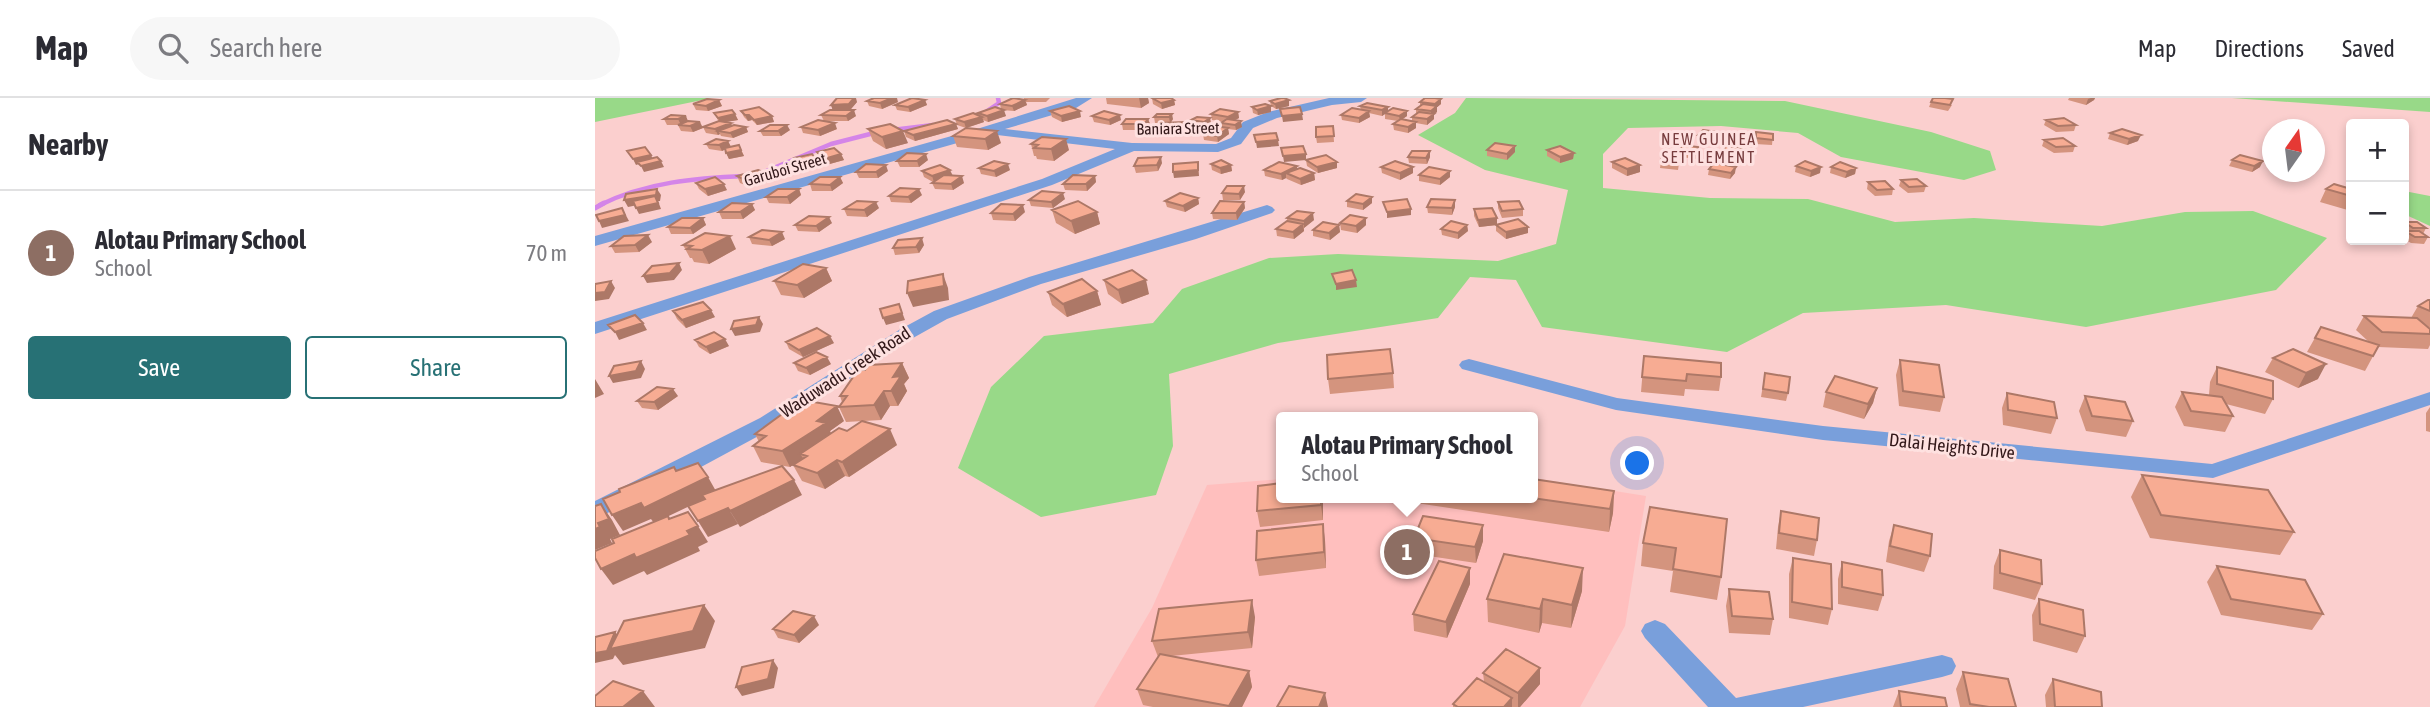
<!DOCTYPE html>
<html lang="en">
<head>
<meta charset="utf-8">
<style>
  :root { --surface:#fff; --page:#f7f7f7; --text:#2b2b33; --muted:#7c7c81; --line:#e1e1e2; --accent:#277175 }
  body { margin:0; font-family:"Asap Condensed",sans-serif; background:var(--page); color:var(--text) }
  .controls { position:absolute; right:21px; top:21px; display:grid; overflow:hidden; border-radius:7px; box-shadow:0 4px 10px #0003 }
  .controls button { width:63px; height:63px; display:grid; place-items:center; padding:0; border:0; border-bottom:2px solid var(--line); background:var(--surface); color:var(--text); font:35px sans-serif }
  .compass { position:absolute; left:1667px; top:21px; width:63px; height:63px; border-radius:50%; background:var(--surface); box-shadow:0 4px 10px #0003; rotate:14deg }
  .you { position:absolute; left:1043px; top:366px; width:24px; height:24px; margin:-18px; border:5px solid #fff; border-radius:50%; background:#1a73e8; box-shadow:0 0 0 10px #1a73e833 }
  .badge { display:grid; place-items:center; width:46px; height:46px; border-radius:50%; background:var(--accent); color:#fff; font-size:23px; font-weight:700 }
  .pin { position:absolute; translate:-50% -50%; border:4px solid #fff; box-shadow:0 2px 7px #0006 }
  .popup { position:absolute; left:681px; top:314px; width:262px; height:91px; box-sizing:border-box; display:grid; place-content:center; border-radius:7px; background:var(--surface); filter:drop-shadow(0 2px 5px #0005); font-size:23px; white-space:nowrap; color:var(--muted) }
  .popup b { font-size:26px; color:var(--text) }
  .popup::after { content:''; position:absolute; left:50%; top:100%; margin-left:-14px; border:14px solid transparent; border-top-color:var(--surface) }
  .list { margin:0; padding:0; list-style:none }
  h2 { display:flex; justify-content:space-between; align-items:center; height:91px; margin:0; padding:0 28px; font-size:30px }
  h2 small { font-size:23px; font-weight:400; color:var(--muted) }
  .list li { display:grid; grid-template-columns:46px 1fr auto; gap:21px; align-items:center; box-sizing:border-box; height:126px; padding:0 28px; border-top:2px solid var(--line) }
  .list b { display:block; font-size:26px; white-space:nowrap }
  .list p { margin:0; font-size:23px; white-space:nowrap; color:var(--muted) }
  .list em { font-size:23px; font-style:normal; color:var(--muted) }
  .actions { display:flex; gap:14px; padding:21px 28px }
  .actions a { flex:1; padding:16px 0; border:2px solid var(--accent); border-radius:7px; text-align:center; font-size:24px; color:var(--accent) }
  .actions .main { background:var(--accent); color:#fff }
  .icon { flex:none; width:38px; height:38px; fill:none; stroke:currentColor; stroke-width:2; stroke-linecap:round; stroke-linejoin:round }
  .map { position:relative; flex:none; width:1835px; height:609px; overflow:hidden }
  header { display:flex; align-items:center; gap:42px; box-sizing:border-box; height:98px; padding:0 35px; background:var(--surface); border-bottom:2px solid var(--line) }
  header strong { font-size:33px }
  nav { display:flex; gap:38px; margin-inline-start:auto; font-size:24px }
  .search { width:490px; height:63px; background:var(--page); display:flex; align-items:center; gap:18px; box-sizing:border-box; padding:0 24px; border-radius:38px; color:var(--muted); font-size:26px }
  main { display:flex }
  aside { flex:1; background:var(--surface) }
  .map>svg:first-child { display:block }
  .built { fill:#ffbfbe }
  .green { fill:#98d988 }
  .lines { fill:none; stroke-linecap:round; stroke-linejoin:round }
  .stream-far1 { stroke:#d485e8; stroke-width:4.5 }
  .stream { stroke:#d485e8; stroke-width:5 }
  .street { fill:#799fdb; fill-rule:evenodd }
  .wall { fill:#d4947e }
  .shaded-wall { fill:#ad7867 }
  .building { fill:#f7ac93; stroke:#ad7867; stroke-width:2 }
  .labels { text-anchor:middle; dominant-baseline:central; stroke-width:6; stroke-linejoin:round; paint-order:stroke }
  .far-street-label { font-size:16px; fill:#321819; stroke:#fee1e0 }
  .far-neighbourhood-label { font-size:16px; letter-spacing:2px; fill:#773c3d; stroke:#fee1e0 }
  .street-label { font-size:18px; fill:#321819; stroke:#fee1e0 }
</style>
</head>
<body>
<header>
<strong>Map</strong>
<div class="search"><svg class="icon" aria-label="search" viewBox="0 0 24 24"><circle cx="10" cy="10" r="6"/><path d="M15 15l6 6"/></svg>Search here</div>
<nav><a>Map</a><a>Directions</a><a>Saved</a></nav>
</header>
<main>
<aside>
<h2>Nearby<small></small></h2>
<ul class="list">
<li><span class="badge" style="background:#8d6e63">1</span><div><b>Alotau Primary School</b><p>School</p></div><em>70 m</em></li>
</ul>
<div class="actions"><a class="main">Save</a><a>Share</a></div>
</aside>
<div class="map">
<svg width="1835" height="609" viewBox="0 0 1835 609">
  <rect width="100%" height="100%" fill="#fbcfce"/>
  <path class="built" d="M938,380l113,18 -21,130 -45,81h-486l58,-99 55,-123 74,-6v19h252z"/>
  <path class="green" d="M0,0h117l-117,24z
    M871,0l319,3 146,31 59,19 6,19 -32,10 -123,-23 -43,-24 -77,-7 -93,2 -25,26v34l107,10 98,1 87,23 79,-4 128,8 83,-14 68,-1 74,27 -51,52 -190,37 -140,-22 -143,8 -76,39 -185,-25 -26,-47 -46,-3 -32,41 -160,25 -109,31 4,72 -17,49 -115,22 -83,-49 33,-81 53,-51 109,-13 29,-34 87,-31 69,-4 160,7 58,-17 12,-54 -83,-20 -67,-35 37,-22z
    M1637,0h198v14z
    M1809,93l26,5v30l-26,-12z"/>
  <g class="lines">
    <path class="stream-far1" d="M389,15l15,-10 -1,-5
      M297,32l41,-5
      M162,77l74,-31 47,-12
      M5,107c46,-23 96,-27 146,-29"/>
    <path class="stream" d="M0,110l9,-5"/>
    <path class="street" d="M481,0h16l-16,10 -71,21 127,14 84,1 15,-6 12,-16 25,-10 61,-14h38l-6,4 -29,3 -55,13 -24,10 -12,16 -23,8 -84,-1 -82,34 -457,149v-12l447,-143 73,-30 -126,-15 -394,112v-10l385,-108z
      M672,107l5,2 3,3 -3,3 -76,26 -155,45 -94,35 -34,19 -138,89 -85,46 -95,46v-18l165,-83 139,-88 35,-19 95,-34z
      M874,261l148,39 206,28 389,38 218,-72v13l-217,73 -390,-38 -207,-30 -154,-41 -3,-4 3,-4z
      M1060,522l10,4 71,74 206,-43 10,3 4,8 -4,8 -10,3 -139,30h-95l-63,-69 -4,-7 4,-7z"/>
  </g>
  <path class="wall" d="M320,0l10,2 2,5 -17,7 -13,-2 -2,-5z
    M429,0h26l-4,4h-20l1,3 -13,6 -12,-1 4,6 -18,6 -5,-2 1,2 -18,6 -9,-3 -2,-6 23,-4v-2l23,-4 -1,-5 24,-4z
    M511,0h42l1,5 -8,5 -34,-4z
    M557,0l22,2 1,5 -13,4 -9,-5z
    M1474,0h26l-1,2 -8,5 -18,-5z
    M846,1v5l-4,3v5l-3,2v5l-7,6 -11,-2v5l-8,5 -14,-3 -1,-6 5,-3 -13,-2v-5l-3,2 -13,-3 1,4 -11,6 -17,-3 -1,-5 20,-5 -1,-4 28,5 19,5 -5,3 10,2v-4l4,-3v-5l4,-3v-4z
    M124,2l3,6 -14,5 -12,-1 -3,-6z
    M694,2v6l-13,3 -5,-3 -1,-5z
    M272,3l31,1 -16,7 -13,-3z
    M262,4l-6,7 -12,1 17,6 -8,5h-24l-3,-6 12,-5 -2,-5z
    M1336,4l21,3 -4,6 -19,-4z
    M657,9l19,5 -13,3 -5,-2z
    M146,13l31,5 2,6 -17,3 -5,-5 -4,1 -4,-4z
    M455,13l31,6 -19,5 -10,-5z
    M643,14l1,6 -4,2 7,7 -6,3 -8,-1 1,5 -11,8 -14,-2 -1,-6 19,-7 -1,-4 2,-1 -11,-2 -1,-6z
    M119,15l21,1 3,6 -13,2 6,1 1,3 14,1 2,5 -15,6 -12,-2 -1,-2 -2,1 -12,-2 -3,-6 16,-5z
    M562,16l16,5 -2,4 13,-1 1,6 -4,6h-23l-1,-6 4,-5h-6l-1,-6z
    M76,17l17,6 15,7 -10,4 -12,-1 -3,-6h-11l-3,-6z
    M497,18l29,4 -11,5 -16,-3z
    M615,20l1,6 -6,4 -13,-2 -1,-6z
    M553,21l2,5 -4,6h-23l-1,-6z
    M1451,22l30,5 -2,6 -18,1 -12,-7z
    M361,26l2,5 -43,12 -9,-4 -2,-6z
    M738,28l1,16 -17,1 -1,-6z
    M206,29l36,2 -17,7 -17,-3z
    M371,30l35,15 -13,7 -31,-3 -4,-11z
    M273,31l40,14 -22,6 -13,-8z
    M195,32l-9,6h-18l-3,-5z
    M1161,34l17,2 -1,11 -17,-1z
    M1515,35l28,8 -11,4 -19,-6z
    M1103,37l20,3 -4,6 -16,-3z
    M1449,42l31,6 -2,6 -19,1 -12,-7z
    M133,43l3,6 8,-2 5,11 -15,3 -4,-10 -3,2 -13,-2 -3,-5z
    M436,46l38,6 -15,11 -17,-2 -1,-3h-2z
    M920,48v6l-8,8 -20,-4v-6z
    M1130,48l17,2 -1,12 -11,-1 -1,7 6,7 -5,6 -22,-4 1,-6 3,-3 1,-12 11,1z
    M1103,49l-1,12 -17,-2 -2,13 -18,-2 1,-6 19,-5v-6z
    M952,52l27,3 -1,6 -13,4 -13,-7z
    M222,54l24,2 3,6 -18,5 -7,-7z
    M1755,56h1v12l-4,-6z
    M813,59h22l-3,7 -18,-1z
    M333,62l-9,7h-19l-3,-6z
    M711,62l31,8 -19,5 -11,-7z
    M1637,62l28,7 -8,5 -23,-6z
    M1017,64l28,10 -13,4 -15,-8z
    M567,65l-4,8 -22,2 -2,-7z
    M616,66l20,1 1,6 -11,3 -9,-4z
    M702,68v3l17,4 1,7 -14,5 -14,-6 -1,-1 -4,2 -17,-4 -1,-6z
    M1201,68l24,7 -10,4 -15,-5z
    M786,69h32v6l-13,7 -18,-7z
    M1236,69l25,1 -1,6 -10,4 -15,-5z
    M384,70l31,2 -14,7 -15,-3z
    M293,73l-10,7h-19l-3,-6z
    M327,73l30,5 12,7 -11,7 -18,-1 -3,-6 1,-1 -9,-5z
    M824,77l31,2 -10,8 -21,-4z
    M142,78l34,5 -21,6 -10,-4z
    M500,78l1,6 -9,9 -22,-1 -2,-6z
    M245,79l3,6 -11,8h-20l-2,-7z
    M1306,82l25,6 -2,6 -16,1 -9,-7z
    M1273,84l25,7 -1,6 -17,1 -8,-7z
    M101,85l31,7 -19,6 -9,-7z
    M204,91l2,6 -11,9 -21,-1 -3,-6z
    M1731,91h25v22l-31,-9z
    M650,94l-5,8h-17l-1,-7z
    M327,97l-11,8 -20,-1 -2,-6z
    M777,99v6l-9,7 -16,-3v-6z
    M603,100l1,6 -14,8 -18,-5 -2,-6z
    M470,101l-12,9 -22,-2 -2,-6z
    M649,104l1,6 -8,12 -24,-1 -1,-6z
    M903,104l25,7v7l-21,2 -4,-10z
    M157,106l3,6 -12,9h-21l-3,-7z
    M832,109h28l-3,8 -24,-2z
    M284,110l-12,9 -20,-1 -3,-7z
    M879,111l23,9v6l31,9 -22,6 -10,-8v-6l-17,2 -5,-11z
    M457,112l45,2 3,12 -25,10 -19,-11z
    M430,114l-10,9 -22,-1 -2,-7z
    M108,120l3,7 -13,9h-22l-3,-7z
    M692,120l27,2 -10,8v3l-10,8 -17,-3 -1,-7 11,-8z
    M1809,124l22,6 -3,6 5,3 -4,7 -13,-1 -7,-4z
    M237,125l-13,9 -21,-1 -3,-6z
    M745,125l26,2 -9,8 -16,-3z
    M744,127l1,7 -10,8 -17,-4v-6z
    M872,127l1,6 -10,8 -16,-4 -1,-6z
    M154,139l36,2 -13,7 -20,-2z
    M57,144l-13,10 -24,1 -4,-7z
    M88,147l53,4 -27,15 -15,-2 -2,-4h-2z
    M329,147l-5,8 -24,2 -2,-7z
    M231,170l6,13 -28,17 -23,-3 -7,-14z
    M509,182l45,14 -27,10 -14,-10z
    M502,193l4,14 -34,12 -15,-12 -4,-13z
    M1835,202v28l-2,-1 2,2v16l-2,4 -50,-2 -13,24 -58,-19 14,-25 48,15 -13,-12 8,-14 47,2 7,-12z
    M78,213l42,6 -29,11 -9,-9z
    M100,242l34,6 -19,8 -11,-7z
    M191,244l48,1 -31,14 -14,-8z
    M1049,258l77,21 -2,14 -34,-2 -1,7 -43,-4z
    M1678,260l45,21 -20,9 -33,-16z
    M1305,262l44,37 -4,15 -41,-6 -3,-31z
    M199,265l37,1 -21,11 -12,-4z
    M307,265l7,15 -5,6 3,7 -9,15h-8l-9,14 -35,2 -7,-15 3,-5 -2,-6 25,-26z
    M1622,269l56,32 -8,15 -39,-10 7,12 -8,16 -41,-6 -9,-19 7,-15 27,3 1,-13z
    M798,275l1,15 -64,6 -2,-15z
    M1170,275l23,20 -2,8 -25,-4z
    M1282,290l-4,15 -9,16 -41,-12 3,-15z
    M1412,295l50,25 -6,16 -48,-9 -1,-17z
    M83,298l-20,14 -16,-2 -5,-7z
    M1490,298l48,25 -7,16 -40,-6 -7,-20z
    M1835,309v25l-4,-1v-18z
    M249,323l-14,10 1,3 66,11 -48,32 -4,-1 -20,13 -23,-8 -9,-16 10,-7 -13,9 -29,-5 -8,-16 6,-4 -4,-8z
    M1547,377l152,57 -14,23 -130,-17 -19,-41z
    M1019,393l-1,22 -4,19 -226,-34h150z
    M686,400h42v22l-63,7 -3,-16z
    M1055,409l71,70 -4,23 -47,-8 3,-21 -32,-5 2,-23z
    M1186,413l36,29 -3,16 -38,-7 2,-22z
    M1299,427l36,31 -6,16 -38,-10 3,-21z
    M819,440l69,3 -7,22 -61,-9z
    M730,442l1,28 -67,8 -3,-16z
    M1405,452l42,34 -7,16 -42,-11 1,-23z
    M1198,460l39,51 -4,16 -39,-7v-44z
    M1247,464l41,33 -5,16 -40,-7v-25z
    M1622,468l106,48 -11,16 -91,-15 -14,-33z
    M875,486l-23,54 -33,-7 -1,-17z
    M1134,491l44,30 -3,16 -41,-2 -3,-27z
    M987,493l-11,37 -29,-5 -3,10 -51,-11 -1,-23z
    M1444,501l46,37 -8,17 -44,-12 -1,-26z
    M660,519l-3,31 -81,8 78,15 3,16 -10,20h-89l-10,-2 -6,-16 21,-32 -6,-16z
    M224,527l-20,18 -21,-5 -5,-9z
    M1368,574l53,35h-56l-4,-18z
    M888,575l57,11 -20,23h-67v-3l31,-23z
    M1458,581l49,28h-56l-1,-12z
    M1304,593l48,16h-54z"/>
  <path class="shaded-wall" d="M259,0h2l1,4 -6,7 -18,2 -2,-6z
    M297,0h5l1,4 -16,7 -2,-6z
    M544,0h9l1,5 -8,5z
    M1496,0h4l-1,2 -8,5 2,-6z
    M846,1v5l-4,3v5l-3,2v5l-7,6v-6l4,-3v-5l4,-3v-4z
    M124,2l3,6 -14,5 -2,-5z
    M330,2l2,5 -17,7 -2,-5z
    M430,2l2,5 -13,6 -2,-5z
    M579,2l1,5 -13,4 -1,-6z
    M694,2v6l-13,3 -1,-5z
    M676,8v6l-13,3 -1,-5z
    M793,9v5l-3,1v1l-3,2v-6z
    M259,12l2,6 -8,5 -2,-5z
    M409,12l2,6 -18,6 -1,-6z
    M485,13l1,6 -19,5 -1,-6z
    M774,13l1,6 -11,6v-5z
    M812,13v5l-7,5 -1,-5z
    M643,14l1,6 -10,5 -1,-6z
    M140,16l3,6 -18,3 -2,-5z
    M577,16l1,5 -3,4 -1,-6z
    M707,16l1,6 -20,2 -1,-6z
    M150,17h4l3,5 -4,1z
    M525,17l1,5 -11,5 -1,-5z
    M91,18l2,5 -7,4 -3,-6z
    M177,18l2,6 -17,3 -3,-5z
    M387,19l2,5 -18,6 -2,-6z
    M615,20l1,6 -6,4 -1,-6z
    M553,21l2,5 -4,6 -2,-6z
    M646,23l1,6 -6,3 -1,-5z
    M105,24l3,6 -10,4 -3,-6z
    M589,24l1,6 -4,6 -1,-6z
    M821,24v6l-8,5v-6z
    M136,25l2,6 -15,2 2,3 -2,1 -3,-6z
    M240,25l2,6 -17,7 -2,-6z
    M361,26l2,5 -43,12 -2,-6z
    M192,27l3,5 -9,6 -3,-5z
    M151,29l2,5 -15,6 -3,-5z
    M633,30l1,6 -11,8 -1,-6z
    M308,33l5,12 -22,6 -4,-12z
    M402,33l4,12 -13,7 -3,-11z
    M1123,34v6l-4,6v-6z
    M1546,37l-3,6 -11,4 2,-6z
    M471,41l3,11 -15,11 -3,-12z
    M683,42l1,6 -22,2 -1,-6z
    M133,43l3,6 -9,4 -3,-6z
    M920,48v6l-8,8v-6z
    M146,52l3,6 -15,3 -3,-6z
    M835,53v6l-3,7 -1,-6z
    M979,55l-1,6 -13,4v-6z
    M246,56l3,6 -18,5 -2,-6z
    M331,56l2,6 -9,7 -2,-6z
    M711,56v6l-22,2 -1,-6z
    M56,57l3,6 -17,1 2,2 -3,1 -3,-6z
    M566,59l1,6 -4,8 -1,-6z
    M221,61l2,6 -19,4 -3,-6z
    M66,63l3,6 -20,5 -3,-6z
    M1668,63l-3,6 -8,5 2,-6z
    M603,64l1,14 -25,2 -1,-6z
    M742,64v6l-19,5 -1,-6z
    M413,66l2,6 -14,7 -2,-6z
    M291,67l2,6 -10,7 -2,-6z
    M636,67l1,6 -11,3 -1,-6z
    M1045,67v7l-13,4v-7z
    M702,68v6l-11,1v5l-4,2 -1,-6z
    M818,69v6l-13,7v-7z
    M1141,69l-1,6 -5,6 1,-6z
    M1226,69l-1,6 -10,4 1,-6z
    M1261,70l-1,6 -10,4 2,-6z
    M355,72l3,6 -19,6 -2,-6z
    M855,73v6l-10,8v-6z
    M719,75l1,7 -14,5 -1,-6z
    M173,76l3,7 -21,6 -3,-6z
    M367,78l2,7 -11,7 -2,-6z
    M500,78l1,6 -9,9 -1,-7z
    M245,79l3,6 -11,8 -2,-6z
    M129,86l3,6 -19,6 -3,-7z
    M649,88l1,6 -5,8 -1,-6z
    M62,91l4,6 -1,6h-2l3,8 -22,5 -3,-6 21,-7 -29,6 -4,-7z
    M204,91l2,6 -11,9 -3,-7z
    M324,91l3,6 -11,8 -3,-6z
    M468,95l2,6 -12,9 -2,-6z
    M777,99v6l-9,7v-6z
    M603,100l1,6 -14,8 -2,-6z
    M860,102v7l-3,8v-7z
    M281,104l3,6 -12,9 -3,-7z
    M649,104l1,6 -8,12 -1,-7z
    M157,106l3,6 -12,9 -3,-7z
    M428,107l2,7 -10,9 -2,-7z
    M27,110l7,13 -27,7 -3,-7z
    M816,111v6l-24,3v-6z
    M502,114l3,12 -25,10 -4,-13z
    M718,115l1,7 -10,8v-7z
    M234,119l3,6 -13,9 -3,-6z
    M108,120l3,7 -13,9 -3,-6z
    M771,120v7l-9,8 -1,-7z
    M902,120v7l-18,2 -1,-7z
    M708,126l1,7 -10,8 -1,-7z
    M744,127l1,7 -10,8 -1,-7z
    M872,127l1,6 -10,8v-6z
    M933,129v6l-22,6v-7z
    M187,134l3,7 -13,7 -3,-6z
    M53,137l4,7 -13,10 -4,-7z
    M135,138l6,13 -27,15 -7,-14z
    M327,140l2,7 -5,8 -3,-6z
    M84,165l3,7 -8,10 -27,3 -4,-7z
    M231,170l6,13 -28,17 -7,-13z
    M348,176l5,14 1,12 -36,7 -6,-14z
    M551,182l3,14 -27,10 -4,-14z
    M761,182l1,7 -21,3v-6z
    M16,183l4,7 -6,11 -14,2v-8z
    M502,193l4,14 -34,12 -4,-13z
    M304,206l6,16 -19,5 -3,-7z
    M116,212l4,7 -29,11 -4,-8z
    M164,219l4,7 -3,8 -25,4 -4,-7z
    M48,225l4,7 -28,10 -4,-8z
    M235,238l4,7 -31,14 -4,-7z
    M130,241l4,7 -19,8 -4,-7z
    M232,259l4,7 -21,11 -4,-7z
    M46,263l4,8 -4,9 -28,5 -4,-7z
    M307,265l7,15 -5,6 3,7 -9,15 -7,-15 2,-14z
    M1731,266l-8,15 -20,9 8,-15z
    M0,281l9,15 -9,4z
    M1282,290l-4,15 -9,16 4,-15z
    M78,291l5,7 -20,14 -4,-8z
    M289,293l6,15 -9,14 -7,-15z
    M242,308l7,15 -14,10 3,7 -33,16 3,4 -13,9 -8,-16 35,-30z
    M295,331l7,16 -48,32 -7,-15z
    M242,362l8,16 -20,13 -8,-16z
    M113,379l9,16 -63,30 -3,-4 -28,12 -11,-16z
    M199,382l8,15 -62,32 -10,-16z
    M1019,393l-1,22 -4,19 1,-23z
    M726,400h2v22l-2,-15z
    M6,406l11,16 8,15 -10,4 2,4 -17,7v-21l3,-6z
    M133,410l10,16 -30,13 -10,-16z
    M728,426l2,16 1,28 -2,-16z
    M888,427v16l-7,22 -1,-16z
    M103,428l10,16 -10,5 2,4 -53,24 -3,-4 -31,14 -12,-16z
    M875,470v16l-23,54 -1,-16z
    M988,470l-1,23 -11,37 1,-23z
    M948,501l-1,24 -3,10 1,-24z
    M657,502l3,17 -3,31 -4,-16z
    M109,507l11,16 -10,27 -82,17 -8,-10 -2,4 -18,4v-10l20,-21 7,8z
    M219,518l5,9 -20,18 -5,-8z
    M178,562l5,8 -4,20 -32,8 -6,-9z
    M945,570v16l-20,23h-2v-14z
    M654,573l3,16 -10,20h-13z
    M48,593l12,16h-32z
    M730,595l3,14h-9z
    M917,600v9h-8z"/>
  <path class="building" d="M242,0h17l-5,6 -18,1z
    M279,0h18l-12,5 -13,-2z
    M317,0l13,2 -17,7 -13,-2z
    M418,0l12,2 -13,6 -12,-2z
    M557,0h19l3,2 -13,3z
    M686,0h3l5,2 -14,4 -5,-3z
    M830,0h10l6,1 -6,5 -15,-2z
    M1338,0h12l8,1 -3,6 -19,-3z
    M112,1l12,1 -13,6 -13,-2z
    M772,5l21,4 -6,3 -22,-4z
    M670,6l6,2 -14,4 -5,-3z
    M828,6l14,2 -6,5 -15,-2z
    M474,8l11,5 -19,5 -11,-5z
    M164,9l13,9 -18,4 -5,-5h-4l-4,-4z
    M400,9l9,3 -17,6 -9,-3z
    M705,9l2,7 -20,2 -2,-7z
    M757,10l17,3 -10,7 -18,-3z
    M798,10l14,3 -8,5 -14,-3z
    M625,11l18,3 -10,5 -17,-3z
    M137,12l3,4 -17,4 -4,-5z
    M235,12h24l-8,6 -25,-1z
    M509,13l16,4 -11,5 -17,-4z
    M824,14l15,2 -7,5 -15,-2z
    M378,15l9,4 -18,5 -9,-3z
    M562,16h15l-3,3h-15z
    M76,17l15,1 -8,3h-14z
    M602,19l13,1 -6,4 -13,-2z
    M1469,20l12,7 -18,1 -12,-6z
    M531,21h22l-4,5h-22z
    M632,21l14,2 -6,4 -14,-2z
    M806,21l15,3 -8,5 -15,-3z
    M223,22l17,3 -17,7 -17,-3z
    M352,22l9,4 -43,11 -9,-4z
    M93,23l12,1 -10,4 -12,-1z
    M124,23l12,2 -16,6 -12,-2z
    M589,24l-4,6h-23l4,-5z
    M295,26l13,7 -21,6 -14,-8z
    M139,27l12,2 -16,6 -12,-2z
    M175,27h17l-9,6h-18z
    M619,28l14,2 -11,8 -14,-2z
    M738,28l1,10 -18,1v-10z
    M371,30l31,3 -12,8 -32,-3z
    M1527,31l19,6 -12,4 -19,-6z
    M1108,32l15,2 -4,6 -16,-3z
    M1161,34l17,2v6l-17,-2z
    M681,35l2,7 -22,2 -2,-7z
    M447,39l24,2 -15,10 -17,-1 4,-3 -7,-1z
    M1468,40l12,8 -19,1 -12,-7z
    M121,41l12,2 -9,4 -13,-1z
    M900,45l20,3 -8,8 -20,-4z
    M144,47l2,5 -15,3 -1,-5z
    M1087,47l16,2 -1,6 -17,-2z
    M708,48l3,8 -23,2 -2,-8z
    M965,48l14,7 -14,4 -13,-7z
    M1130,48l17,2v6l-18,-2z
    M50,49l6,8 -18,4 -6,-8z
    M239,50l7,6 -17,5 -7,-7z
    M817,53h18l-4,7 -18,-1z
    M312,55l19,1 -9,7h-20z
    M217,56l4,5 -20,4 -2,-5z
    M1118,56l18,2 -1,6 -18,-1z
    M731,57l11,7 -20,5 -11,-7z
    M1645,57l23,6 -9,5 -22,-6z
    M1067,58l18,1 -2,7 -17,-2z
    M62,59l4,4 -20,5 -4,-4z
    M566,59l-4,8 -23,1 4,-8z
    M1030,60l15,7 -13,4 -15,-7z
    M626,62l10,5 -11,3 -9,-4z
    M399,63l14,3 -14,7 -15,-3z
    M800,63l18,6 -13,6 -19,-6z
    M1210,63l16,6 -10,4 -15,-5z
    M603,64v8l-25,2v-8z
    M684,64l18,4 -16,8 -17,-4z
    M1245,64l16,6 -9,4 -16,-5z
    M1119,65l22,4 -5,6 -22,-4z
    M271,66l20,1 -10,7h-20z
    M345,67l10,5 -18,6 -10,-5z
    M834,69l21,4 -10,8 -21,-4z
    M705,70l14,5 -14,6 -14,-6z
    M163,72l10,4 -21,7 -10,-5z
    M349,77l18,1 -11,8 -19,-1z
    M478,77l22,1 -9,8h-23z
    M120,79l9,7 -19,5 -9,-6z
    M225,79h20l-10,8 -20,-1z
    M1322,81l9,7 -17,1 -8,-7z
    M1290,83l8,8 -16,1 -9,-8z
    M1739,86l17,5v7l-25,-7z
    M632,88h17l-5,8 -17,-1z
    M305,90l19,1 -11,8 -19,-1z
    M62,91l-1,6 -32,5 2,-6z
    M183,91h21l-12,8h-21z
    M447,93l21,2 -12,9 -22,-2z
    M585,95l18,5 -15,8 -18,-5z
    M761,96l16,3 -9,7 -16,-3z
    M60,98l3,7 -22,5 -3,-7z
    M812,101l4,10 -24,3 -4,-10z
    M836,101l24,1 -3,8 -25,-1z
    M262,103l19,1 -12,8 -20,-1z
    M483,103l19,11 -26,9 -19,-11z
    M625,103l24,1 -8,11h-24z
    M924,103l4,8 -21,2 -4,-9z
    M137,105l20,1 -12,8h-21z
    M406,106l22,1 -10,9 -22,-1z
    M27,110l3,7 -26,6 -3,-6z
    M897,110l5,10 -19,2 -4,-11z
    M702,113l16,2 -9,8 -17,-3z
    M755,117l16,3 -10,8 -16,-3z
    M214,118l20,1 -13,9 -21,-1z
    M87,120h21l-13,10 -22,-1z
    M923,121l10,8 -22,5 -10,-7z
    M692,123l16,3 -10,8 -17,-3z
    M856,123l16,4 -9,8 -17,-4z
    M728,124l16,3 -10,8 -16,-3z
    M1809,124h13l9,6h-13z
    M167,132l20,2 -13,8 -20,-3z
    M1810,133h14l9,6h-13z
    M110,135l25,3 -28,14 -15,-1 5,-3 -9,-1z
    M53,137l-13,10 -24,1 13,-10z
    M327,140l-6,9 -23,1 5,-8z
    M84,165l-9,10 -27,3 9,-10z
    M208,166l23,4 -29,17 -23,-4z
    M537,172l14,10 -28,10 -14,-10z
    M757,172l4,10 -20,4 -4,-10z
    M348,176l1,12 -37,7 1,-12z
    M487,181l15,12 -34,13 -15,-12z
    M16,183l-6,11 -10,1v-9z
    M1833,202h2v11l-12,-5z
    M108,204l8,8 -29,10 -9,-9z
    M304,206l3,9 -19,5 -3,-9z
    M40,217l8,8 -28,9 -7,-7z
    M1769,218l53,2 13,11v5l-48,-2z
    M164,219l-3,8 -25,4 3,-8z
    M1726,229l58,18 -6,11 -58,-18z
    M222,230l13,8 -31,14 -13,-8z
    M119,234l11,7 -19,8 -11,-7z
    M795,251l3,24 -65,6 -1,-24z
    M1698,251l33,15 -20,9 -33,-15z
    M221,254l11,5 -21,11 -12,-5z
    M1049,258l77,7v14l-34,-3 -1,7 -44,-4z
    M1305,262l39,5 5,32 -41,-6z
    M46,263l-5,10 -27,5 5,-10z
    M307,265l-9,14 8,-1 -10,15h-7l-10,14 -35,2 8,-11h-7l18,-26h7l4,-5z
    M1622,269l56,14v18l-56,-15z
    M1170,275l25,4 -2,16 -25,-4z
    M1240,278l42,12 -9,16 -42,-12z
    M62,289l16,2 -19,13 -17,-1z
    M1587,294l40,5 11,19 -42,-5z
    M1412,295l47,9 3,16 -49,-8z
    M1490,298l40,6 8,19 -41,-5z
    M213,303l29,5 -20,15 9,2 -44,28 -29,-5 13,-10 -11,-2 34,-25 6,1z
    M267,323l28,8 -48,33 -5,-2 -20,13 -24,-8 14,-9 -7,-2 39,-26 8,3z
    M103,365l10,14 -64,31 -3,-5 -29,12 -9,-16 17,-7 -1,-3 55,-22 2,4z
    M187,368l12,14 -64,31 -2,-3 -30,13 -10,-15 17,-7 -3,-4z
    M1547,377l126,15 26,42 -133,-17z
    M938,381l81,12 -4,18 -78,-11h1z
    M686,385v15h40v7l-64,6 1,-25z
    M6,406l8,15 -11,4 2,4 -5,2v-23z
    M1055,409l77,12 -6,58 -48,-8 3,-21 -33,-5z
    M1186,413l38,7 -2,22 -38,-7z
    M93,414l10,14 -11,5 3,4 -54,23 -2,-4 -33,15 -6,-11v-7l19,-8 -2,-4 56,-23 1,3z
    M828,418l60,9 -8,22 -61,-9z
    M728,426l1,28 -68,8 1,-29z
    M1299,427l38,9 -2,22 -40,-10z
    M1405,452l41,10 1,24 -42,-11z
    M909,456l79,14 -11,37 -29,-6 -3,10 -53,-10z
    M1198,460l38,6 1,45 -40,-7z
    M844,463l31,7 -24,54 -33,-8z
    M1247,464l40,8 1,25 -41,-8z
    M1622,468l88,14 18,34 -92,-15z
    M1134,491l40,3 4,27 -41,-3z
    M1444,501l44,11 2,26 -45,-12z
    M657,502l-4,32 -96,9 7,-32z
    M109,507l-11,26 -83,18 14,-28z
    M198,513l21,5 -20,19 -21,-6z
    M20,534l-8,19 -12,2v-16z
    M911,551l34,19 -22,25 -35,-20z
    M565,556l89,17 -20,35 -92,-17z
    M178,562l-5,19 -32,8 6,-20z
    M1368,574l45,7 8,28h-27l-19,-3z
    M882,580l35,20 -8,9h-46l-5,-3z
    M1458,581l48,13 1,15h-47z
    M18,583l30,10 -20,16h-28v-11z
    M694,588l36,7 -6,14h-42z
    M1304,593l46,7 2,9h-46z"/>
  <g class="labels">
    <g class="far-street-label">
      <text transform="translate(583 30) rotate(-1)">Baniara Street</text>
      <text transform="translate(190 71) rotate(-16)">Garuboi Street</text>
    </g>
    <g class="far-neighbourhood-label">
      <text x="1114" y="41">NEW GUINEA<tspan x="1114" dy="18">SETTLEMENT</tspan></text>
    </g>
    <g class="street-label">
      <text transform="translate(250 274) rotate(-33)">Waduwadu Creek Road</text>
      <text transform="translate(1357 348) rotate(6)">Dalai Heights Drive</text>
    </g>
  </g>
</svg>
<div class="controls">
<button>+</button>
<button>−</button>
</div>
<svg class="compass" viewBox="-18 -18 36 36"><path d="M0-13l5 13h-10z" fill="#e53935"/><path d="M0 13l5-13h-10z" fill="#7c7c81"/></svg>
<div class="you"></div>
<div class="pin badge" style="left:812px;top:454px;background:#8d6e63">1</div>
<div class="popup"><b>Alotau Primary School</b>School</div>
</div>
</main>
</body>
</html>
